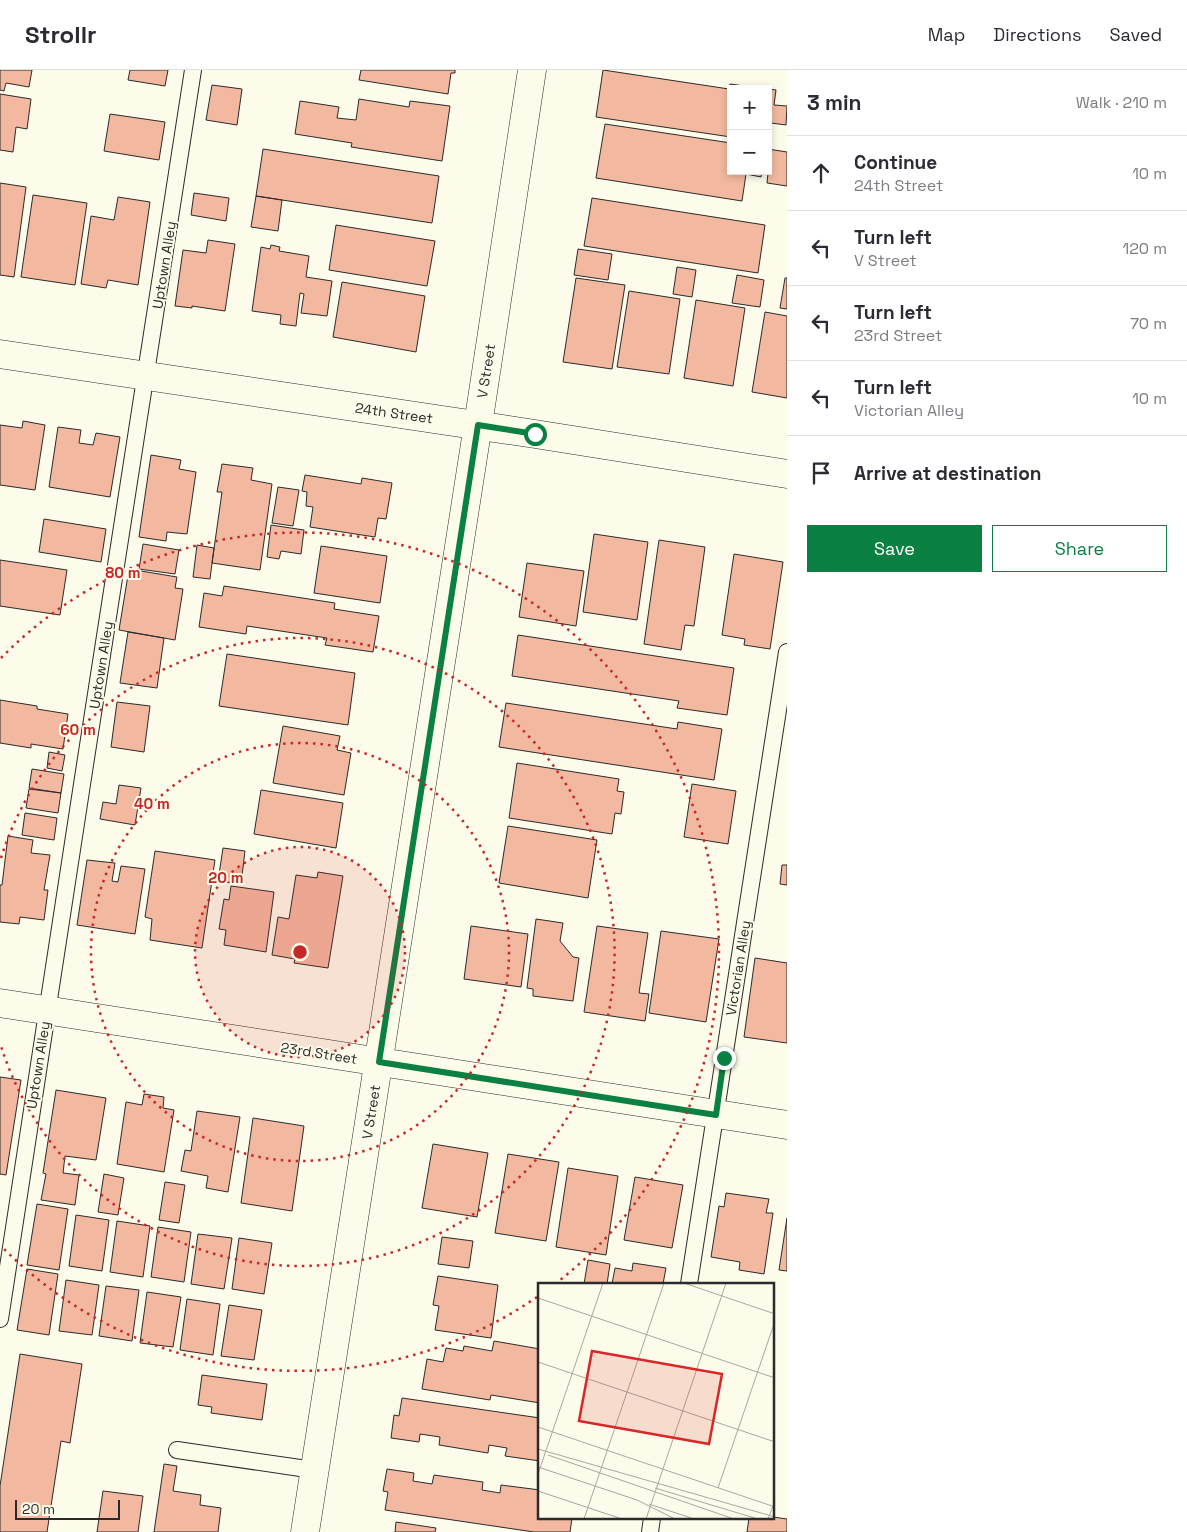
<!DOCTYPE html>
<html lang="en">
<head>
<meta charset="utf-8">
<style>
  :root { --surface:#fff; --page:#f2f2f3; --text:#2b2b33; --muted:#7c7c81; --line:#e1e1e2; --accent:#0b8043 }
  body { margin:0; font-family:"Space Grotesk",sans-serif; background:var(--page); color:var(--text) }
  .controls { position:absolute; right:15px; top:15px; display:grid; overflow:hidden; border-radius:0px; box-shadow:0 2px 8px #0003 }
  .controls button { width:45px; height:45px; display:grid; place-items:center; padding:0; border:0; border-bottom:1px solid var(--line); background:var(--surface); color:var(--text); font:25px sans-serif }
  .scale { position:absolute; left:15px; bottom:12px; width:105px; box-sizing:border-box; padding-left:5px; border:2px solid #2b2b2b; border-top:0; font-size:14px; line-height:18px; white-space:nowrap; color:#2b2b2b; -webkit-text-stroke:4px #fdfbea; paint-order:stroke }
  .stop { position:absolute; width:15px; height:15px; margin:-11px; border:4px solid #0b8043; border-radius:50%; background:#fff }
  .stop.end { background:#0b8043; border-color:#fff; box-shadow:0 1px 5px #0008 }
  .list { margin:0; padding:0; list-style:none }
  h2 { display:flex; justify-content:space-between; align-items:center; height:65px; margin:0; padding:0 20px; font-size:21px }
  h2 small { font-size:16px; font-weight:400; color:var(--muted) }
  .list li { display:grid; grid-template-columns:32px 1fr auto; gap:15px; align-items:center; box-sizing:border-box; height:75px; padding:0 20px; border-top:1px solid var(--line) }
  .list b { display:block; font-size:19px; white-space:nowrap }
  .list p { margin:0; font-size:16px; white-space:nowrap; color:var(--muted) }
  .list em { font-size:16px; font-style:normal; color:var(--muted) }
  .actions { display:flex; gap:10px; padding:15px 20px }
  .actions a { flex:1; padding:11px 0; border:1px solid var(--accent); border-radius:0px; text-align:center; font-size:18px; color:var(--accent) }
  .actions .main { background:var(--accent); color:#fff }
  .icon { flex:none; width:28px; height:28px; fill:none; stroke:currentColor; stroke-width:2; stroke-linecap:round; stroke-linejoin:round }
  .map { position:relative; flex:none; width:787px; height:1462px; overflow:hidden }
  header { display:flex; align-items:center; gap:30px; box-sizing:border-box; height:70px; padding:0 25px; background:var(--surface); border-bottom:1px solid var(--line) }
  header strong { font-size:24px }
  nav { display:flex; gap:28px; margin-inline-start:auto; font-size:18px }
  main { display:flex }
  aside { flex:1; background:var(--surface) }
  .map>svg:first-child { display:block }
  .building { fill:#f2b8a0; stroke:#2b2b2b }
  .lines { fill:none; stroke-linecap:round; stroke-linejoin:round }
  .service-casing { stroke:#2b2b2b; stroke-width:18 }
  .minor-casing { stroke:#2b2b2b; stroke-width:29 }
  .service { stroke:#fdfbea; stroke-width:16 }
  .minor { stroke:#fdfbea; stroke-width:28 }
  .route { stroke:#0b8043; stroke-width:6 }
  .ring { fill:none; stroke:#c62828; stroke-width:2.5; stroke-dasharray:2.5 5 }
  .labels { text-anchor:middle; dominant-baseline:central; stroke-width:4; stroke-linejoin:round; paint-order:stroke }
  .street-label { font-size:14px; fill:#2b2b2b; stroke:#fdfbea }
  .inset-road { fill:none; stroke:#a9a89e; stroke-width:1 }
  .view { fill:#d62828; fill-opacity:0.15; stroke:#d62828; stroke-width:2.5 }
  .inset-edge { fill:none; stroke:#2b2b2b; stroke-width:2.5 }
  .centre { fill:#c62828; stroke:#fdfbea; stroke-width:2.5 }
  .ring-label { font-size:15px; text-anchor:middle; font-weight:bold; fill:#c62828; stroke:#fdfbea; stroke-width:4; stroke-linejoin:round; paint-order:stroke }
</style>
</head>
<body>
<header>
<strong>Strollr</strong>
<nav><a>Map</a><a>Directions</a><a>Saved</a></nav>
</header>
<main>
<div class="map">
<svg width="787" height="1462" viewBox="0 0 787 1462">
  <rect width="100%" height="100%" fill="#fdfbea"/>
  <path class="building" d="M0,0h32l-3,17 -23,-4 -2,8 -4,-1z
    M130,0h38l-3,16 -37,-6z
    M361,0h94v3h-4l-3,21 -89,-14z
    M603,0l126,19 1,-5 36,5h-35v48l-135,-20z
    M212,15l30,4 -5,36 -31,-5z
    M768,19l8,1 -2,15 13,1 -1,19 -15,-2 -3,16z
    M0,24l31,5 -4,30 -11,-2 -3,25 -13,-2z
    M359,29l50,8 1,-6 40,5 -8,55 -91,-14 1,-4 -57,-9 5,-33 39,6 -2,11 19,2z
    M110,44l55,8 -6,38 -55,-9z
    M605,54l126,19v28h31l-1,6 -15,-3 -4,27 -146,-23z
    M263,79l176,27 -7,47 -176,-27z
    M768,79l19,3v34l-20,-3 1,-10 -6,-1 6,-1z
    M0,113l26,4 -12,90 -14,-2z
    M194,123l35,5 -3,23 -35,-6z
    M33,125l54,8 -12,82 -54,-8z
    M256,126l26,4 -4,31 -27,-4z
    M118,127l32,5 -12,83 -30,-5 -2,8 -25,-4 10,-68 23,4z
    M592,128l173,27 -7,48 -174,-27z
    M336,155l99,16 -8,45 -98,-16z
    M208,170l27,4 -10,67 -33,-5v2l-17,-2 8,-56 23,3z
    M271,175l9,2 -1,4 30,5 -3,21 26,4 -5,35 -26,-3 3,-19 -4,-1 -4,33 -16,-2 1,-9 -29,-4 9,-64 9,2z
    M578,179l34,5 -4,26 -34,-5z
    M677,197l19,3 -4,27 -19,-3z
    M737,205l27,5 -4,27 -28,-4z
    M576,208l49,7 -13,84 -49,-7z
    M785,208h2v31l-7,-1z
    M342,212l83,14 -9,56 -83,-15z
    M629,221l51,8 -11,75 -52,-7z
    M696,230l49,8 -12,78 -49,-8z
    M765,242l22,4v82l-35,-6z
    M23,351l22,4 -10,65 -35,-5v-60l22,3z
    M58,357l23,3 -2,13 14,2 3,-12 24,4 -10,60 -61,-10z
    M151,385l30,5 -2,9 17,3 -9,62 -20,-2 -1,9 -27,-4z
    M222,394l31,4 -2,12 21,4 -12,86 -48,-7 10,-71h-5z
    M305,405l56,9 1,-6 30,5 -6,36 -8,-1 -3,19 -65,-10 3,-20 -7,-1 1,-14 -5,-1z
    M278,417l21,3 -6,36 -21,-3z
    M44,449l62,10 -5,33 -62,-10z
    M271,455l33,5 -3,24 -20,-3 -2,8 -12,-2z
    M594,464l54,8 -11,78 -54,-8z
    M659,470l46,7 -11,79 -9,-1 -4,25 -37,-6z
    M143,474l36,6 -4,24 -36,-5z
    M197,475l17,3 -4,31 -17,-2z
    M321,476l66,10 -7,47 -66,-10z
    M734,484l49,8 -13,87 -26,-4 1,-6 -23,-4z
    M0,490l67,10 -7,45 -60,-9z
    M527,493l57,8 -8,55 -57,-9z
    M129,499l48,8 -2,11 8,1 -8,51 -56,-10z
    M224,516l111,17 -1,6 45,7 -6,36 -48,-7 2,-7 -80,-12 -1,8 -47,-7 5,-34 18,3z
    M128,562l36,6 -7,50 -37,-5z
    M518,565l216,33 -7,47 -50,-7 2,-7 -167,-25z
    M227,584l128,19 -7,52 -129,-19z
    M0,630l37,6v3l31,5 -5,35 -32,-5v4l-31,-5z
    M117,632l33,4 -6,46 -33,-5z
    M506,633l171,26 1,-7 44,7 -8,51 -215,-33z
    M283,656l57,10 -3,14 14,3 -7,42 -71,-12z
    M49,682l16,3 -3,16 -15,-3z
    M517,693l102,16 -2,12 7,1 -3,22 -6,-1 -3,21 -103,-16z
    M32,699l32,5 -3,19 -32,-5z
    M692,714l44,7 -8,53 -44,-7z
    M119,715l22,3 -6,37 -35,-6 3,-17 13,2z
    M29,719l32,4 -3,20 -32,-5z
    M261,720l82,13 -7,45 -82,-14z
    M25,743l32,5 -3,22 -32,-5z
    M508,756l89,14 -9,58 -89,-15z
    M8,766l25,4 -2,13 19,2 -6,35h4l-4,30 -24,-3 -1,7 -19,-2v-37h2z
    M223,778l22,3 -4,33 -23,-3z
    M155,781l60,9 -13,88 -52,-8 2,-21 -7,-2z
    M87,790l28,3 -3,18 6,1 3,-16 24,3 -10,65 -58,-9z
    M782,795h5v20l-7,-1z
    M318,802l25,4 -15,92 -34,-5 1,-4 -23,-4 6,-38 11,2 7,-44 21,3z
    M231,816l43,6 -8,60 -42,-7 2,-15 -7,-1 5,-30 5,1z
    M536,849l27,4 -3,18 13,16 6,1 -6,43 -40,-5v-7l-6,-1z
    M471,856l57,8 -7,53 -57,-8z
    M597,856l51,7 -9,60 10,1 -4,27 -61,-9z
    M661,861l58,8 -13,83 -57,-9z
    M755,888l32,5v80l-43,-6z
    M0,1007l21,3 -15,95 -6,-1z
    M56,1020l50,8 -10,62 -31,-4 -2,17 16,2 -4,30 -34,-5 5,-26 -3,-1z
    M144,1024l20,3 -1,11 11,2 -10,62 -47,-8 9,-62 16,3z
    M197,1041l43,6 -12,75 -22,-4 2,-12 -27,-5 4,-21 6,1z
    M253,1048l51,8 -12,85 -51,-8z
    M433,1074l55,9 -11,64 -55,-9z
    M508,1084l51,8 -13,79 -51,-8z
    M568,1098l50,8 -12,79 -50,-8z
    M104,1104l20,4 -6,37 -20,-3z
    M635,1107l48,8 -11,63 -48,-8z
    M165,1112l20,3 -6,38 -20,-3z
    M726,1123l43,6 -3,14h7l-9,61 -25,-4 1,-8 -29,-5 8,-51 5,1z
    M37,1134l31,5 -9,61 -32,-5z
    M76,1145l33,5 -7,51 -33,-5z
    M787,1148v53l-8,-1z
    M117,1151l33,5 -7,51 -33,-5z
    M158,1157l33,5 -7,50 -33,-5z
    M198,1164l34,4 -8,51 -33,-5z
    M442,1167l31,4 -4,27 -31,-4z
    M239,1168l33,5 -8,51 -32,-5z
    M588,1190l22,4 -3,20h-23z
    M633,1193l33,5 -3,16h-51l3,-16 17,3z
    M27,1199l31,5 -9,61 -32,-5z
    M438,1206l60,9 -7,53 -56,-8 4,-24 -6,-1z
    M66,1210l33,5 -7,50 -33,-4z
    M106,1216l33,4 -7,51 -33,-5z
    M147,1222l34,5 -8,50 -33,-4z
    M187,1229l33,5 -7,51 -33,-5z
    M229,1235l33,5 -8,50 -33,-4z
    M494,1271l46,8v54l-49,-8 -1,5 -68,-11 5,-30 16,3 3,-14 17,3 1,-5 28,5z
    M20,1284l62,10 -12,79 -9,-2 -14,91h-47v-46z
    M202,1305l65,9 -5,36 -51,-7 1,-6 -14,-2z
    M402,1328l138,20v43l-35,-5 2,-8 -18,-3 -1,8 -49,-8 1,-8 -20,-3 -1,8 -28,-4 3,-23 5,1z
    M164,1394l13,2 -4,25 28,4 -1,10 21,3 -3,24h-64z
    M387,1399l27,4 -1,8 19,3 2,-9 49,7 -1,8 18,3 1,-8 39,5v28h32l-2,14h-36l-149,-22 3,-18 -5,-1z
    M103,1421l40,5 -5,36h-41z
    M773,1447l14,2v13h-40l2,-14h24z
    M396,1452l40,6 -1,4h-40z"/>
  <g class="lines">
    <g class="service-casing">
      <path id="service" d="M689,1214l98,-632
        M0,1249c61,-417 131,-832 193,-1249
        M177,1380l137,20
        M650,1462l2,-14"/>
    </g>
    <g class="minor-casing">
      <path id="minor" d="M0,284l535,80 252,40
        M0,933l787,122
        M305,1462l173,-1107 54,-355"/>
    </g>
    <use href="#service" class="service"/>
    <use href="#minor" class="minor"/>
  </g>
  <g class="lines">
    <path class="route" d="M535,364l-57,-9 -99,637 337,53 8,-57"/>
  </g>
  <circle cx="300" cy="882" r="105" fill="#c62828" fill-opacity=".12"/>
  <g class="ring">
    <circle cx="300" cy="882" r="105"/>
    <circle cx="300" cy="882" r="209"/>
    <path d="M1 788A314 314 0 1 1 1 976"/>
    <path d="M537 1227A419 419 0 0 1 1 1176M1 588A419 419 0 1 1 555 1214"/>
  </g>
  <g class="labels">
    <g class="street-label">
      <text transform="translate(164 195) rotate(-81)">Uptown Alley</text>
      <text transform="translate(486 301) rotate(-81)">V Street</text>
      <text transform="translate(394 343) rotate(8)">24th Street</text>
      <text transform="translate(101 595) rotate(-81)">Uptown Alley</text>
      <text transform="translate(738 898) rotate(-81)">Victorian Alley</text>
      <text transform="translate(319 983) rotate(9)">23rd Street</text>
      <text transform="translate(38 995) rotate(-81)">Uptown Alley</text>
      <text transform="translate(371 1042) rotate(-81)">V Street</text>
    </g>
  </g>
  <g transform="translate(538 1213)">
    <rect width="236" height="236" fill="#fdfbea"/>
    <path class="inset-road" d="M146,0l91,31M0,15l237,80M0,79l237,80M0,144l237,80M0,166l237,68M10,172l186,64M0,184l99,33 38,19M0,191l65,-191M117,205l103,31M180,205l57,-167M0,208l84,28M111,221l45,15M46,236l80,-236M108,236l80,-236M230,236l7,-18"/>
    <path class="view" d="M54,68l130,23 -13,70 -130,-23z"/>
    <rect width="236" height="236" class="inset-edge"/>
  </g>
  <circle cx="300" cy="882" r="8" class="centre"/>
  <g class="ring-label">
    <text x="123" y="508">80 m</text>
    <text x="78" y="665">60 m</text>
    <text x="152" y="739">40 m</text>
    <text x="226" y="813">20 m</text>
  </g>
</svg>
<div class="controls">
<button>+</button>
<button>−</button>
</div>
<div class="scale">20 m</div>
<div class="stop" style="left:535px;top:364px"></div>
<div class="stop end" style="left:724px;top:988px"></div>
</div>
<aside>
<h2>3 min<small>Walk · 210 m</small></h2>
<ul class="list">
<li><svg class="icon" aria-label="ahead" viewBox="0 0 24 24"><path d="M12 20V5M6 11l6-6 6 6"/></svg><div><b>Continue</b><p>24th Street</p></div><em>10 m</em></li>
<li><svg class="icon" aria-label="left" viewBox="0 0 24 24"><path d="M17 20v-9H6M10 6l-5 5 5 5"/></svg><div><b>Turn left</b><p>V Street</p></div><em>120 m</em></li>
<li><svg class="icon" aria-label="left" viewBox="0 0 24 24"><path d="M17 20v-9H6M10 6l-5 5 5 5"/></svg><div><b>Turn left</b><p>23rd Street</p></div><em>70 m</em></li>
<li><svg class="icon" aria-label="left" viewBox="0 0 24 24"><path d="M17 20v-9H6M10 6l-5 5 5 5"/></svg><div><b>Turn left</b><p>Victorian Alley</p></div><em>10 m</em></li>
<li><svg class="icon" aria-label="arrive" viewBox="0 0 24 24"><path d="M6 21V4h12l-3 4 3 4H6"/></svg><div><b>Arrive at destination</b></div></li>
</ul>
<div class="actions"><a class="main">Save</a><a>Share</a></div>
</aside>
</main>
</body>
</html>
